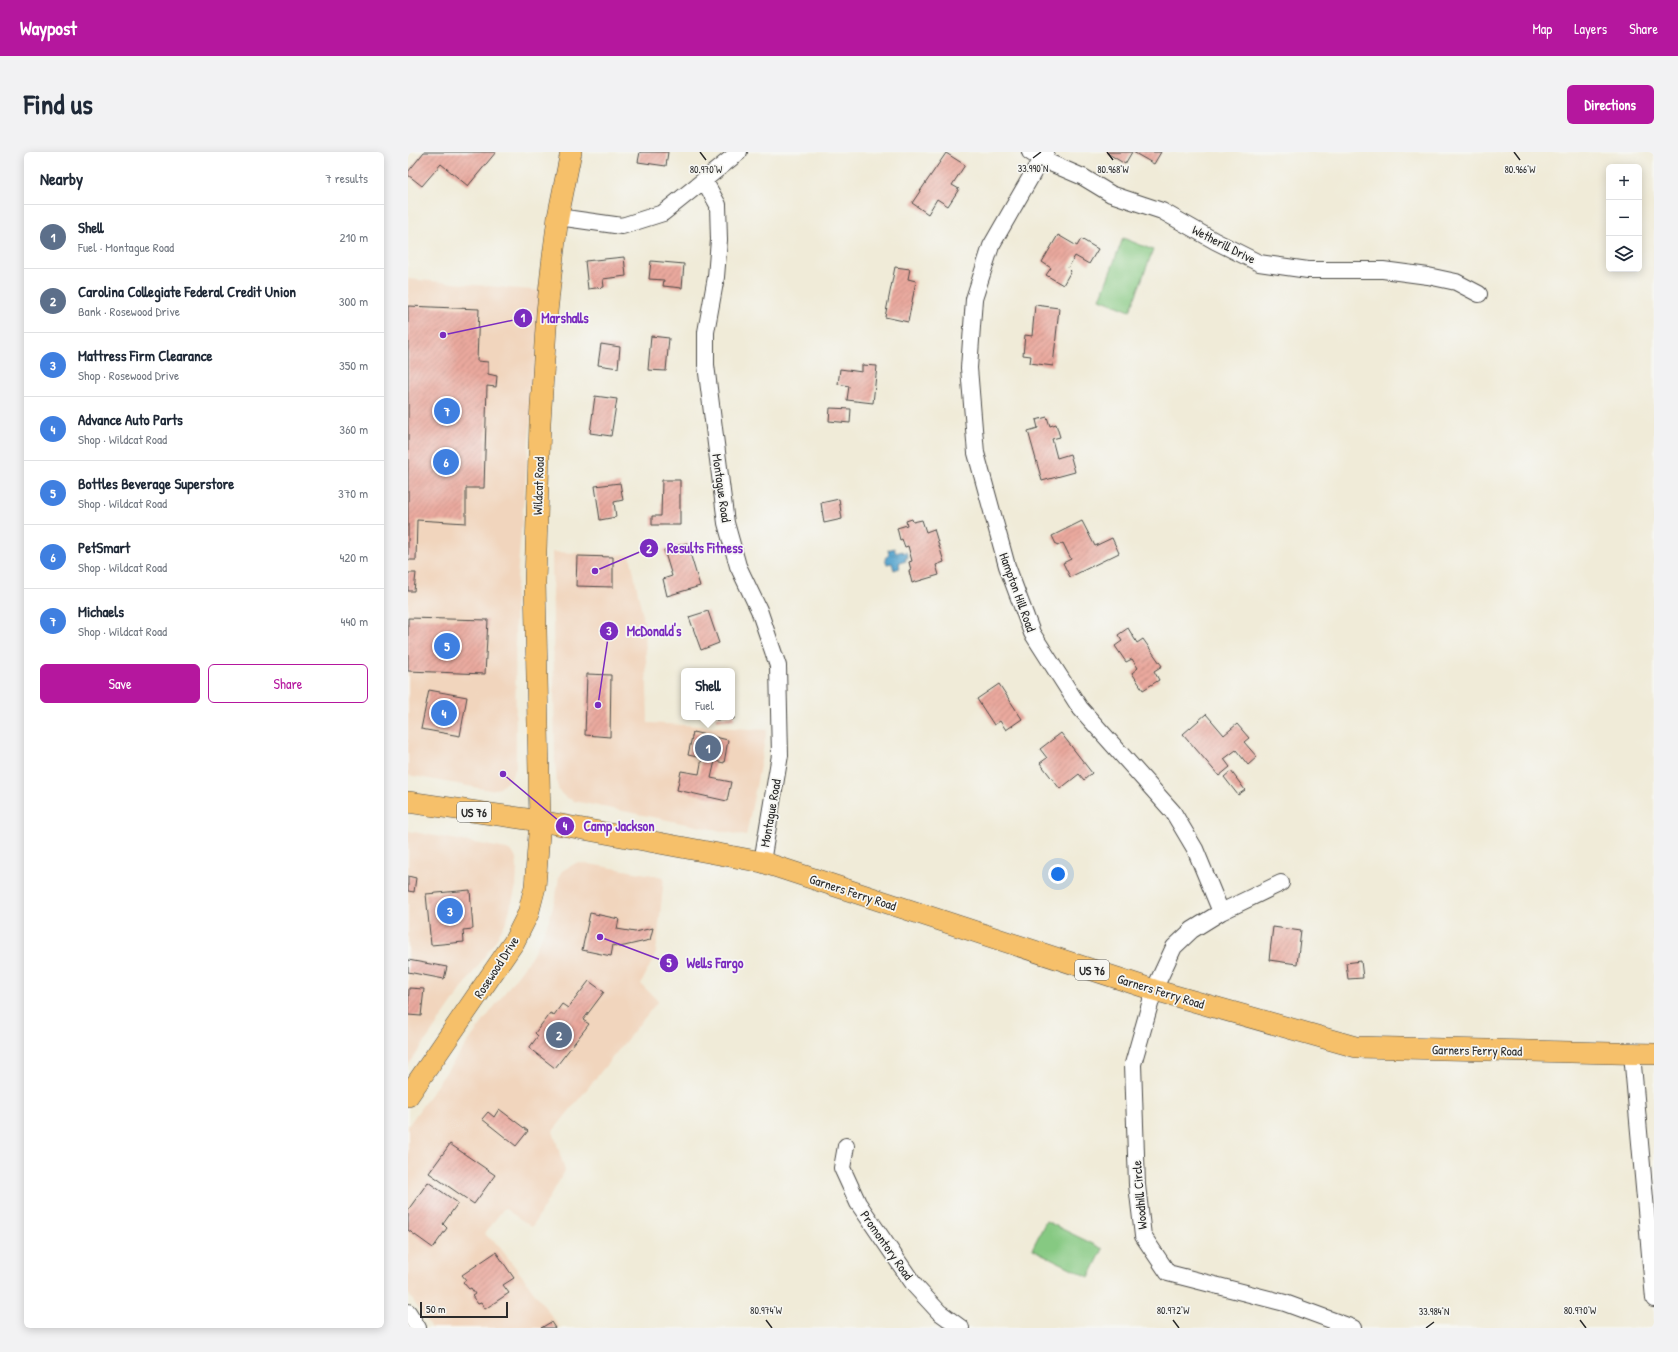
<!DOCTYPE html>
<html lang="en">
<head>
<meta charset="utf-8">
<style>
  :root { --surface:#fff; --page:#f2f2f3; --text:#1f2937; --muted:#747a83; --line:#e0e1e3; --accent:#b5179e }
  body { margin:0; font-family:"Patrick Hand",sans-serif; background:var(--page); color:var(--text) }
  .controls { position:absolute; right:12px; top:12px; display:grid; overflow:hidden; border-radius:6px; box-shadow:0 2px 10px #0003 }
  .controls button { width:36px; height:36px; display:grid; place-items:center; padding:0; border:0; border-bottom:1px solid var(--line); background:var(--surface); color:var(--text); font:20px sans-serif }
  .scale { position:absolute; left:12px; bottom:10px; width:88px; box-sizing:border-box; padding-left:4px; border:2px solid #2b2b2b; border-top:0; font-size:11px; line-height:14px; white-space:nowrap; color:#2b2b2b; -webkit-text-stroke:3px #f6f6f2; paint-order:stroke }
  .you { position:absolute; left:650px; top:722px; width:14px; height:14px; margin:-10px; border:3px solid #fff; border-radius:50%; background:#1a73e8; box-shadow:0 0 0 6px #1a73e833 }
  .badge { display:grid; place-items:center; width:26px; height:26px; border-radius:50%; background:var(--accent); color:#fff; font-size:13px; font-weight:700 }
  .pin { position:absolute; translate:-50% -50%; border:2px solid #fff; box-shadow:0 1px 4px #0006 }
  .popup { position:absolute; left:273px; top:516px; width:54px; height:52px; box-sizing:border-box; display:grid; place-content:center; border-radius:6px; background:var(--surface); filter:drop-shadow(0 1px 3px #0005); font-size:13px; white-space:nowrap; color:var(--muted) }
  .popup b { font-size:15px; color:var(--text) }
  .popup::after { content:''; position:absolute; left:50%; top:100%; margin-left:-8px; border:8px solid transparent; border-top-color:var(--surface) }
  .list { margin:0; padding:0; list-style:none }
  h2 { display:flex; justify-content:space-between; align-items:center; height:52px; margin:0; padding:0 16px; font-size:17px }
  h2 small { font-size:13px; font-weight:400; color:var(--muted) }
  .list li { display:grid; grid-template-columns:26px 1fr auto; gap:12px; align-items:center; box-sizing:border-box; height:64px; padding:0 16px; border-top:1px solid var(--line) }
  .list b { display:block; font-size:15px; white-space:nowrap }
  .list p { margin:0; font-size:13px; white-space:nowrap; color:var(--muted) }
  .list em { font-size:13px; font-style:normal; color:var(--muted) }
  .actions { display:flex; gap:8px; padding:12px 16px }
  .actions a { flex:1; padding:9px 0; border:1px solid var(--accent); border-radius:6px; text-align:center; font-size:14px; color:var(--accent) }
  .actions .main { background:var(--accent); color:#fff }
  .icon { flex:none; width:22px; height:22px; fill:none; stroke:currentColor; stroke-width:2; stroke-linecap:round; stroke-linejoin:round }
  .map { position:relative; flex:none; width:1246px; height:1176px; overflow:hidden; border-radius:6px }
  header { display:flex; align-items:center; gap:24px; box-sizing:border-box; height:56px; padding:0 20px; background:var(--accent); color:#fff }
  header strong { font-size:19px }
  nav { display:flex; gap:22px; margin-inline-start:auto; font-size:14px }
  .intro { display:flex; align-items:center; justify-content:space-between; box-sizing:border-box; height:96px; padding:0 24px }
  h1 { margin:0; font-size:28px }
  .button { padding:10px 18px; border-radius:6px; background:var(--accent); color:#fff; font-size:14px; font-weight:700 }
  main { display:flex; gap:24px; padding:0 24px }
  aside { flex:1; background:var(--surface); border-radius:6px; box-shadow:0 2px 10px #0003 }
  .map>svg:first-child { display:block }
  .built { fill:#f1d5bd }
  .green { fill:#86c982; stroke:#587a56 }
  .water { fill:url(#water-ripples); stroke:#3f677c }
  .building { fill:url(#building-hatch) }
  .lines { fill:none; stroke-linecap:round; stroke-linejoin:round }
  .minor-casing { stroke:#494845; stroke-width:18 }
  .major-casing { stroke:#494845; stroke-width:22 }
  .minor { stroke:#fff; stroke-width:16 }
  .major { stroke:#f6c06b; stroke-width:21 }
  .ticks { fill:none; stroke:#2b2b2b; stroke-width:1.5 }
  .labels { text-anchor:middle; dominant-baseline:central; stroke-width:3.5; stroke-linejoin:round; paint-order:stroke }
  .shield { fill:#f6f6f2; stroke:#686867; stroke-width:1 }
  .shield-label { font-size:12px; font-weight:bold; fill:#2b2b2b }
  .street-label { font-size:13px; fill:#2b2b2b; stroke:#f6f6f2 }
  .ticks-label { font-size:10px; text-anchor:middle; fill:#2b2b2b; stroke:#f6f6f2; stroke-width:3.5; stroke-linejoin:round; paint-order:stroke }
  .leader { fill:none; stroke:#7b2cbf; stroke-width:1.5 }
  .callout-dot { fill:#7b2cbf; stroke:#f6f6f2; stroke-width:1.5 }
  .mark-label { font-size:12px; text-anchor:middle; font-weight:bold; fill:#fff }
  .callout-label { font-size:14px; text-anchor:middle; font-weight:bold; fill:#7b2cbf; stroke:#f6f6f2; stroke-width:3.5; stroke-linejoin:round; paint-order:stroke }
</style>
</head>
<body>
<header>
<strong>Waypost</strong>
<nav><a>Map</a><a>Layers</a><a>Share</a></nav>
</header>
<div class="intro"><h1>Find us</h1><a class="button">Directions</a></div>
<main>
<aside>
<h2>Nearby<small>7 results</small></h2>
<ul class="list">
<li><span class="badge" style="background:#5c6f8a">1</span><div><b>Shell</b><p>Fuel · Montague Road</p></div><em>210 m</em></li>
<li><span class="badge" style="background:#5c6f8a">2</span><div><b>Carolina Collegiate Federal Credit Union</b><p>Bank · Rosewood Drive</p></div><em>300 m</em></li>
<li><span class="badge" style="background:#3f7fe0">3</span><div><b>Mattress Firm Clearance</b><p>Shop · Rosewood Drive</p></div><em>350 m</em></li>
<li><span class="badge" style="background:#3f7fe0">4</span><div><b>Advance Auto Parts</b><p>Shop · Wildcat Road</p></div><em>360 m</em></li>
<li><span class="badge" style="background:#3f7fe0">5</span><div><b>Bottles Beverage Superstore</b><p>Shop · Wildcat Road</p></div><em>370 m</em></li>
<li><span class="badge" style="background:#3f7fe0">6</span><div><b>PetSmart</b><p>Shop · Wildcat Road</p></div><em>420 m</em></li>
<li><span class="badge" style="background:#3f7fe0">7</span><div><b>Michaels</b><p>Shop · Wildcat Road</p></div><em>440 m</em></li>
</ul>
<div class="actions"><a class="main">Save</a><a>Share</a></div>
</aside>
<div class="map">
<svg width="1246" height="1176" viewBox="0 0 1246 1176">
  <defs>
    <pattern id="water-ripples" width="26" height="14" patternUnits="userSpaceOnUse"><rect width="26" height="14" fill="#53a3cd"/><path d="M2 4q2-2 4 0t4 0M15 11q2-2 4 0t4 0" fill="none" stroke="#4585a7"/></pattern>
    <pattern id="building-hatch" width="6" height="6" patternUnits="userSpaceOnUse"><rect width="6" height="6" fill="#eaa99e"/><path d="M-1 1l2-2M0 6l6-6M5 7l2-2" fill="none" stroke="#be8a81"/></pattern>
  </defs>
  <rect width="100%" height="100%" fill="#f6f6f2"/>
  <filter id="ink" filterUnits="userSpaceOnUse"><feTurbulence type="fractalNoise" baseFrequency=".025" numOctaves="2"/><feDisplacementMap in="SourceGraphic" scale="8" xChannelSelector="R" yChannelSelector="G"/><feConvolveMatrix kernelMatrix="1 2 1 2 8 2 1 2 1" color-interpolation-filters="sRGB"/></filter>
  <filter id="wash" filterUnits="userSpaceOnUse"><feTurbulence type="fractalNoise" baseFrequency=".012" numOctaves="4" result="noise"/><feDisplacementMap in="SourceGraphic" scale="16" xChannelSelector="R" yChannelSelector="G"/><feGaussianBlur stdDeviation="0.9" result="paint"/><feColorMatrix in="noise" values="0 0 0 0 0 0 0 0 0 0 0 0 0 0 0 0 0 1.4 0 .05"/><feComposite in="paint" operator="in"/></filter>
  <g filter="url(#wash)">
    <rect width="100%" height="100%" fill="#f0ebd8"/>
    <path class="built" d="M0,127l134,12 -27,309 1,168 -6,12 -5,3 -5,5 -10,2 -82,-15z
      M144,400l78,3 15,72 3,96 119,7 -21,106 -172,-35 -9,-4 -6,-6 -2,-7 -2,-24z
      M0,679l99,18 5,3 4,6 1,10 -1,19 -9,33 -11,20 -88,126z
      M168,711l13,1 75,13 -8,76 -15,31 17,17 -105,130 12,40 -33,56 -28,-19 -20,26 13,10 29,37 34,47h-129l-23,-35v-167l46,-65 78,-105 15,-31 9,-28 3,-21 3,-5z"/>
    <path class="green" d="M715,86l30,12 -23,61 -30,-12z
      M638,1069l57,28 -14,28 -57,-28z"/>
    <path class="water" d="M486,396l2,5 6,-2 1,2 3,-1 2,6h-3l1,3 -7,2 1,5 -6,2 -2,-7 -5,1 -2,-6 4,-3 -1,-5z"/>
    <g id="blocks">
      <path class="building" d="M16,0h72l-28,34 -27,-22 -19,22 -14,-11v-3z
        M232,0h28l-2,14 -28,-4z
        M700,0h24l-7,12 -18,-11z
        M725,0h28l-7,12z
        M538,1l19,12 -13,20 7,4 -11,17 -11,-7 -9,15 -16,-11z
        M650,83l19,11 4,-7 17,10 -9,15 -14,-8 -7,12 3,3 -8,14 -17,-10 5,-7 -9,-6z
        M216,105l2,19 -23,3 1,8 -16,2 -3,-28z
        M243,109l33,3 -2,24 -19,-2 1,-6 -15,-1z
        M487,115l15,2 -2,10 8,2 -8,41 -23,-5z
        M627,153l24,3 -6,58 -23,-3 1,-7 -8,-1 2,-20 7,1z
        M0,154l71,3 -2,52 11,1v12l9,2 -1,11 -9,-1 -3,102h-18v35l-49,-3 -1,40h-8z
        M243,184l18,2 -3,33 -18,-1z
        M193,192l19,3 -2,21 -20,-3z
        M454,213l15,1 -4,37 -26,-3 2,-14 -11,-2 2,-15 22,3z
        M187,244l22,3 -6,37 -21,-3z
        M422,256l21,1 -1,14 -21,-2z
        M639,265l3,9 6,-2 4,13 -8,2 5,19 13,-4 5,18 -33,9 -14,-50 10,-3 -2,-8z
        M254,328h18v45h-28v-9h9z
        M212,331l3,17 -9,2 2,15 -16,3 -5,-34z
        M431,347l3,20 -18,4 -3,-20z
        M504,367l1,3 9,-2 4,12 8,-3 10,33 -8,3 3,10 -27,8 -3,-12 2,-1 -2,-8 3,-1 -4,-15 -3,1 -3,-8 -2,1 -3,-12 10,-3 -1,-4z
        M674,369l13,25 17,-8 7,15 -49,24 -7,-14 8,-4 -8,-16 -6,3 -5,-10z
        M279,391l13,43 -33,10 -4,-17 9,-3 -8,-26z
        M169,404l36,1v30l-37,-1z
        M0,421h8l-2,18h-6z
        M300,459l11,32 -18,7 -12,-33z
        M0,466l80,2 -3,54 -77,-3z
        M720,476l9,15 6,-4 19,27 -8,5 5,9 -16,10 -11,-17 6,-5 -6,-9 -6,3 -11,-16 7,-5 -4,-6z
        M179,522l24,1 -1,62 -25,-2z
        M591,532l23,35 -16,11 -6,-9 -6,4 -17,-26z
        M324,535h1l1,32 -18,1v-3h16z
        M21,538l38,7 -7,39 -39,-7z
        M798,562l18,21 13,-11 12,14 -5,4 13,15 -9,8 -12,-15 -12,9 6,8 -11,9 -36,-42z
        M285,580l35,8 -4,23 -9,-2 -4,17 20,4 -4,19 -50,-11 4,-19 18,3 3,-16 -14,-3z
        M653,581l31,40 -8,7 -5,-6 -19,15 -20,-26 7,-5 -7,-9z
        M823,619l14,19 -7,5 -14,-18z
        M0,724l8,2 -2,14 -6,-1z
        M62,738l3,39 -10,1 1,12 -33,3 -5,-51z
        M182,761l29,6 -2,10 18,3 18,-4 -3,12 -30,7 -7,-2 -2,11 -29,-6z
        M865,775l28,4 -4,33 -28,-4z
        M0,808l39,7 -3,12 -36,-7z
        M953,809l2,17 -15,1 -2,-16z
        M181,829l15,11 -21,28 6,4 -34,44 -26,-20 9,-12 -3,-3 15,-20 4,2 8,-11 6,4z
        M1,836l15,1 -3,27 -13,-1z
        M91,957l29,22 -12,15 -34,-27 6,-7 6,5z
        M42,992l45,31 -21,29 -45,-31z
        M20,1030l30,21 -15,21 4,4 -14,20 -25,-18v-20z
        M88,1100l18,26 -11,7 6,8 -24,16 -4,-6 -3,1 -6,-8 3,-2 -4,-6 -2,1 -6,-7 3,-2 -4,-5z
        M143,1170l4,6h-14z"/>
    </g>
  </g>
  <g filter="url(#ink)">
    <use href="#blocks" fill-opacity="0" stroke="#494845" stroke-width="1"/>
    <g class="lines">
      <g class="minor-casing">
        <path id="minor" d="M622,0l11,7 42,18 28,17 51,17 53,30 44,22 49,7h75l45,6 28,6 23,12
          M638,0l-5,7 -50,87 -17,53 -5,69 7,85 31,113 25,67 48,75 93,104 22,37 26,63 -29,18 -18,17 -20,43 -21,74 4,121 6,51 25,37 117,30 68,25
          M296,28l14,25 1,35 -3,37 -10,55v33l20,158 12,43 21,44 19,56 2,89 -18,107
          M150,65l64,9 41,-13 76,-61
          M813,760l60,-29
          M1224,902l22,245
          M438,994l-4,22 16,35 57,83 24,26 22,16
          M0,1160l10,16"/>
      </g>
      <g class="major-casing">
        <path id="major" d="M0,650l132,19 222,41 392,128 202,57 298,7
          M0,944l106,-154 14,-28 7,-27 5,-66 -5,-239 5,-160 7,-110 5,-47 6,-48 13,-65"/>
      </g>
      <use href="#minor" class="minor"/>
      <use href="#major" class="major"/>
    </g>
  </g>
  <path class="ticks" d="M292,0l6,8M699,0l6,8M1106,0l6,8M625,6l8,-6M358,1168l6,8M765,1168l6,8M1172,1168l6,8M1018,1176l8,-6"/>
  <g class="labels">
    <g class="shield">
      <rect x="49" y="650" width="34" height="20" rx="3"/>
      <rect x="667" y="808" width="34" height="20" rx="3"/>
    </g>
    <g class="shield-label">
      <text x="66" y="660">US 76</text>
      <text x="684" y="818">US 76</text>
    </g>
    <g class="street-label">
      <text transform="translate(816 92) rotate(27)">Wetherill Drive</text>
      <text transform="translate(130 334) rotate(-88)">Wildcat Road</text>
      <text transform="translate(314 336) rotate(82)">Montague Road</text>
      <text transform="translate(610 440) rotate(70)">Hampton Hill Road</text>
      <text transform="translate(362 661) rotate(-80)">Montague Road</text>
      <text transform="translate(445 740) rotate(18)">Garners Ferry Road</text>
      <text transform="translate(88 815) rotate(-57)">Rosewood Drive</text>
      <text transform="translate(753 839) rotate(17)">Garners Ferry Road</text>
      <text transform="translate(1069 898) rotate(1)">Garners Ferry Road</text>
      <text transform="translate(731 1043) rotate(-95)">Woodhill Circle</text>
      <text transform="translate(479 1093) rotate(55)">Promontory Road</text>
    </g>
  </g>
  <g class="ticks-label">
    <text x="625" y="20">33.990°N</text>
    <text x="298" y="21">80.970°W</text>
    <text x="705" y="21">80.968°W</text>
    <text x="1112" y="21">80.966°W</text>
    <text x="358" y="1162">80.974°W</text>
    <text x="765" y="1162">80.972°W</text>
    <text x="1172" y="1162">80.970°W</text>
    <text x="1026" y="1163">33.984°N</text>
  </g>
  <path class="leader" d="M35 183L115 166M187 419L241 396M190 553L201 479M95 622L157 674M192 785L261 811"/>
  <g class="callout-dot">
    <circle cx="35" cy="183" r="4"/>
    <circle cx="187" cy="419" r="4"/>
    <circle cx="190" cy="553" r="4"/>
    <circle cx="95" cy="622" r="4"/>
    <circle cx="192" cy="785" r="4"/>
    <circle cx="115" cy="166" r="10"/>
    <circle cx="241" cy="396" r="10"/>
    <circle cx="201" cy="479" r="10"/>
    <circle cx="157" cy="674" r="10"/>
    <circle cx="261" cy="811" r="10"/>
  </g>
  <g class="mark-label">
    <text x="115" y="170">1</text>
    <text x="241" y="401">2</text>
    <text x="201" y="483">3</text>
    <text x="157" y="678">4</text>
    <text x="261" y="815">5</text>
  </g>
  <g class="callout-label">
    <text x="157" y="171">Marshalls</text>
    <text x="297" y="401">Results Fitness</text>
    <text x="246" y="484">McDonald's</text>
    <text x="211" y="679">Camp Jackson</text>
    <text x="307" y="816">Wells Fargo</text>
  </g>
</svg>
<div class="controls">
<button>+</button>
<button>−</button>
<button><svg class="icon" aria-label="layers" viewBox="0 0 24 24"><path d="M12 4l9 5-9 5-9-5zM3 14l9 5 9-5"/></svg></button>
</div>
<div class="scale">50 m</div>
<div class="you"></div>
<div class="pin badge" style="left:300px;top:596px;background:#5c6f8a">1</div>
<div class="popup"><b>Shell</b>Fuel</div>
<div class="pin badge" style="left:151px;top:883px;background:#5c6f8a">2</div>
<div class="pin badge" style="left:42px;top:759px;background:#3f7fe0">3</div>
<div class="pin badge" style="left:36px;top:561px;background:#3f7fe0">4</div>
<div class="pin badge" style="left:39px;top:494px;background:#3f7fe0">5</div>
<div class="pin badge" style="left:38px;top:310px;background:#3f7fe0">6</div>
<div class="pin badge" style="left:39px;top:259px;background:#3f7fe0">7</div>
</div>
</main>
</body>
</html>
